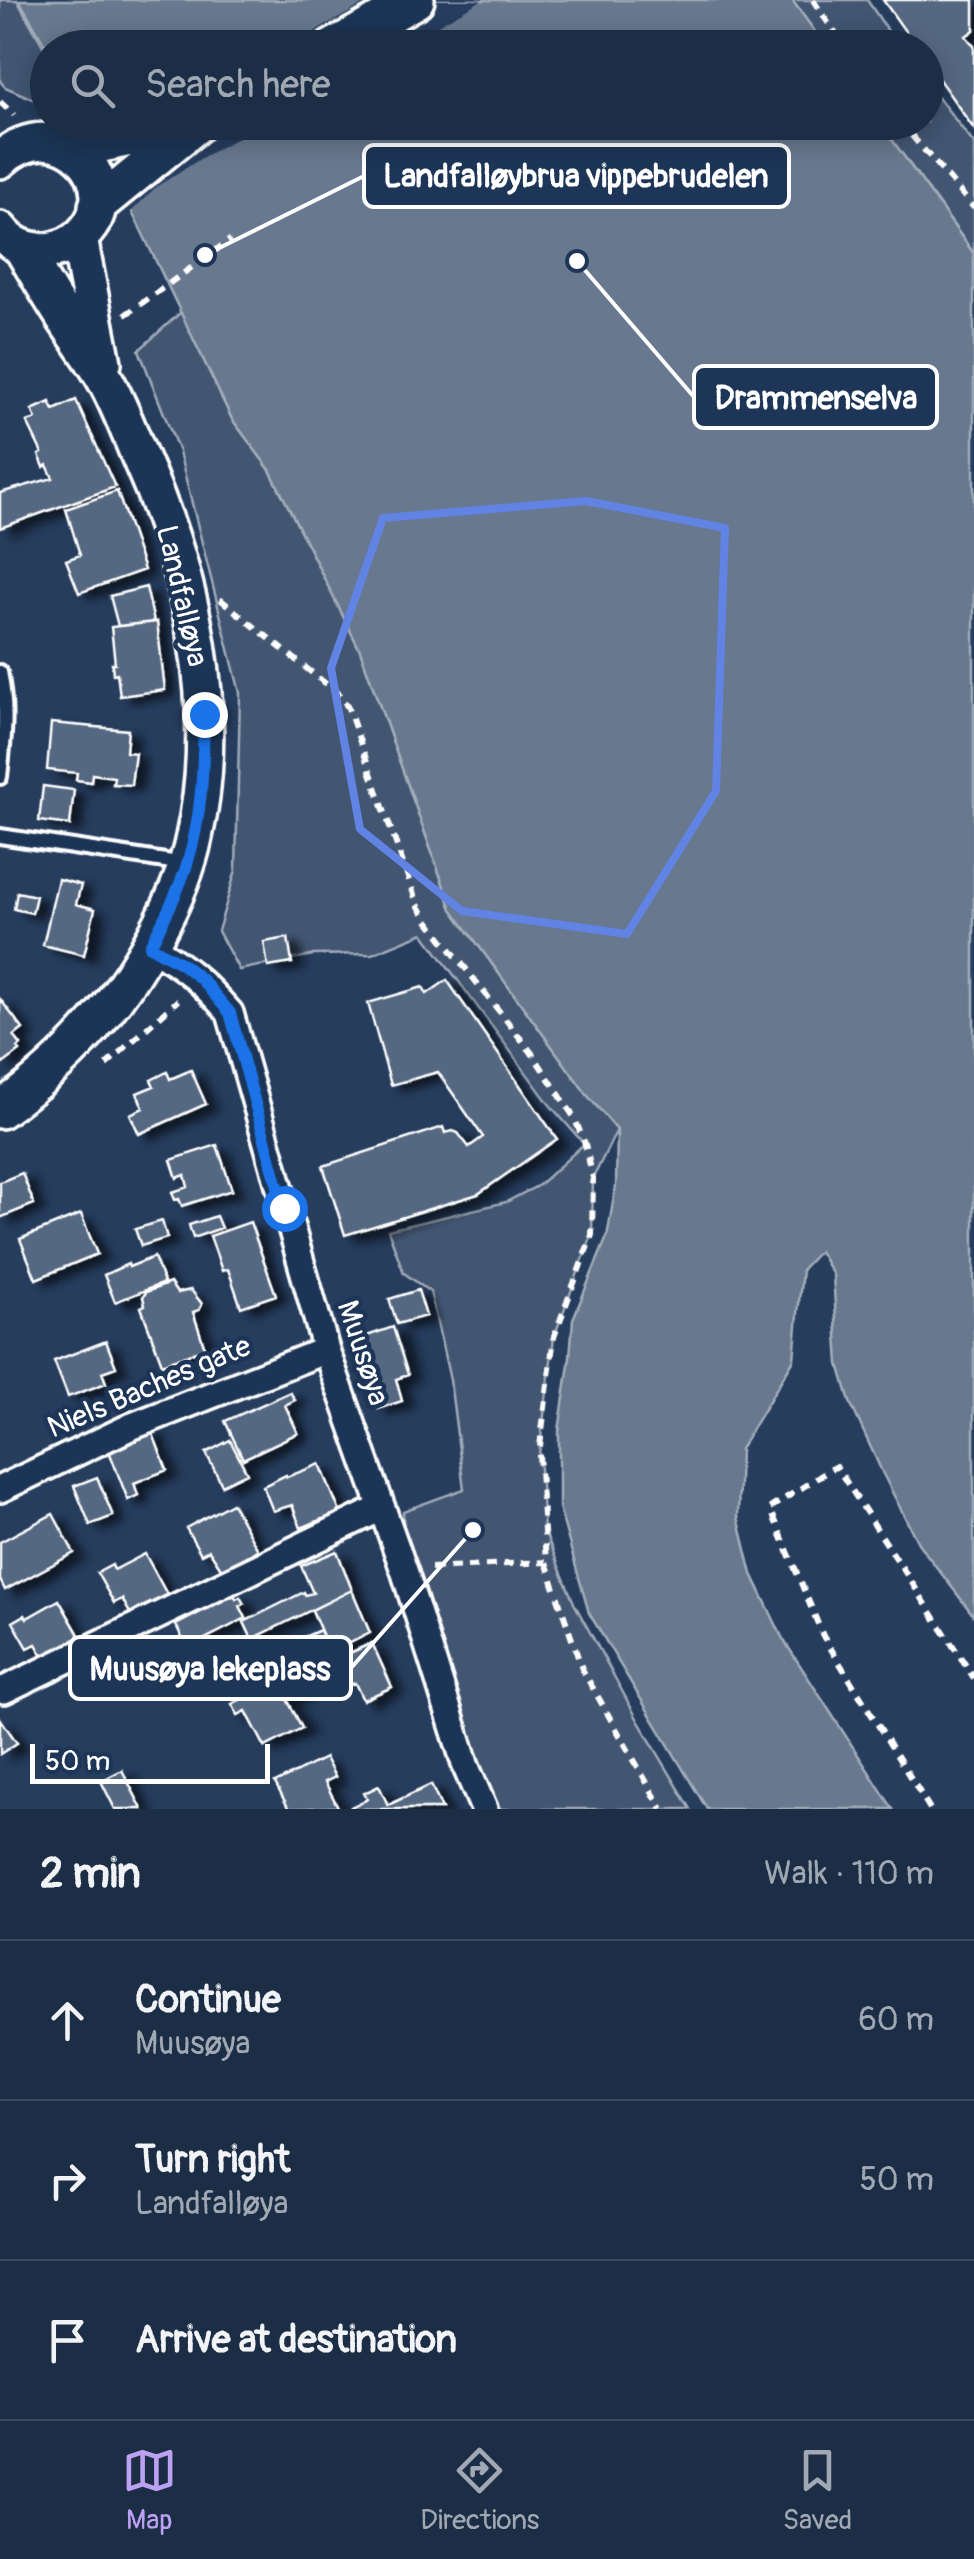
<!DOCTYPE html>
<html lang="en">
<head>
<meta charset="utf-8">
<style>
  :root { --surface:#1c2e46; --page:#293a51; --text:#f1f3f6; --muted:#a0a8b3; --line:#3a4a5f; --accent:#bca0f2 }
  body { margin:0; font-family:Pangolin,sans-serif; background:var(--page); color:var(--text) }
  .scale { position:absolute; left:30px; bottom:25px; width:240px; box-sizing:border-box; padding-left:10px; border:5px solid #fff; border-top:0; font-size:28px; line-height:35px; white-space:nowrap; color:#fff; -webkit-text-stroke:8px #1d3557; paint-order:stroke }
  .stop { position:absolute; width:30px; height:30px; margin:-22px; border:8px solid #1a73e8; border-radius:50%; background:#fff }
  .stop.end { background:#1a73e8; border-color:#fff; box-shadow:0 2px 10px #0008 }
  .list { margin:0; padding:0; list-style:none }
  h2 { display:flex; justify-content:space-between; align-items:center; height:130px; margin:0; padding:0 40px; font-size:42px }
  h2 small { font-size:32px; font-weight:400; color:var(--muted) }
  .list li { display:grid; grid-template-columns:65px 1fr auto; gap:30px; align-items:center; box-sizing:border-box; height:160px; padding:0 40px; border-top:2px solid var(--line) }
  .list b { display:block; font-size:38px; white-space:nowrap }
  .list p { margin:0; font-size:32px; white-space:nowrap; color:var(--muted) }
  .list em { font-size:32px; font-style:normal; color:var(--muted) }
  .icon { flex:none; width:55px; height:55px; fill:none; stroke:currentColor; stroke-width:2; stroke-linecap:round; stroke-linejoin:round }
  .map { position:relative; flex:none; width:974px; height:1809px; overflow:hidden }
  .search { position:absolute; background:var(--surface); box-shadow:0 5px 25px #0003; left:30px; right:30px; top:30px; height:110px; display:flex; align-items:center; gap:25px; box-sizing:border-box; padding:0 35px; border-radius:55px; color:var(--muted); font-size:38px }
  .sheet { height:610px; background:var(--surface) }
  nav { display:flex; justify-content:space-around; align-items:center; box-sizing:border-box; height:140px; border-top:2px solid var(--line); background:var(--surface); font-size:28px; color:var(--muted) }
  nav a { display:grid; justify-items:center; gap:5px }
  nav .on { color:var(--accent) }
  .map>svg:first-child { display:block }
  .green { fill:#425672; stroke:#a0aab8; stroke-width:2.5 }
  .water { fill:#67788e; stroke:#a4aebb; stroke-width:2.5 }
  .pier { fill:#263d5e }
  .building { fill:#556781; stroke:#fff; stroke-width:2.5; filter:url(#shadow) }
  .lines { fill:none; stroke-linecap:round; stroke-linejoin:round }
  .lane-casing { stroke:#fff; stroke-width:20 }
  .street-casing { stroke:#fff; stroke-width:32 }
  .secondary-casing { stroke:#fff; stroke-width:42 }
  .path { stroke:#fff; stroke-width:6; stroke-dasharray:10 8; stroke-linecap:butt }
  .lane { stroke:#1d3557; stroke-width:12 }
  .street { stroke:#1d3557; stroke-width:25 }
  .secondary { stroke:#1d3557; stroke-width:35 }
  .route { stroke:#1a73e8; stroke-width:12 }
  .marked { fill:none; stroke:#6183e4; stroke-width:8; stroke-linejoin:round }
  .labels { text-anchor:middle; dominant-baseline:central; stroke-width:9; stroke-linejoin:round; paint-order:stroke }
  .street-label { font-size:30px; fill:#fff; stroke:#1d3557 }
  .leader { fill:none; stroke:#fff; stroke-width:4 }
  .callout-dot { fill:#fff; stroke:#1d3557; stroke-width:4 }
  .callout { fill:#1d3557; stroke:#fff; stroke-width:4 }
  .callout-label { font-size:32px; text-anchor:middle; font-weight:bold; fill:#fff }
</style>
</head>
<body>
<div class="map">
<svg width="974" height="1809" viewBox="0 0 974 1809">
  <defs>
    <filter id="shadow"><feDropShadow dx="11" dy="6" stdDeviation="5" flood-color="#0009"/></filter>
  </defs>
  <rect width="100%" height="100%" fill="#263d5e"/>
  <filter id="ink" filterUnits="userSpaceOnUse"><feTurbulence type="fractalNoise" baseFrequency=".01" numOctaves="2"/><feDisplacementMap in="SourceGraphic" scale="20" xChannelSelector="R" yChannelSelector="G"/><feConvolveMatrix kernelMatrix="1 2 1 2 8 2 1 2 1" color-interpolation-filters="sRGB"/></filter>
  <g filter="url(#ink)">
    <path class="green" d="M0,0h17l30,53v52l-42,-18 -5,-6z
      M792,0h75l32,47h-73z
      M927,83l47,61v110l-94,-131 46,-1z
      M181,312l51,107 38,51 90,180 92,259 136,187 29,34 -24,48 -1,57 -38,102 -15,117 5,76 30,73 65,119 52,87h-207l-79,-236 -2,-62 61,-22 -14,-109 -20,-88 -26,-19 -16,-43 118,-28 33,-17 45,-41 -34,-39 -127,-172 -51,21 -59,1 -74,15 -21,-39 18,-61 4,-177 -61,-241 -40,-102z"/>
    <path class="water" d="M19,0h773l34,47 -779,1z
      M86,123h794l94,131v1362l-56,-73 -35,-69 -33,-72 -11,-38 -6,-89 -14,-24 -17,18 -8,90 -54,90 -2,68 14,57 31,65 110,170h-186l-118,-196 -30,-106v-76l11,-74 3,-38 34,-82 9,-52 1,-55 -29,-34 -136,-187 -92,-259 -90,-180 -38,-51 -91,-189z"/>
    <path class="pier" d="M371,0h111l-85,48 -109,-1z
      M81,122l183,1 -61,34 -47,30 -28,28z"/>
    <path class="building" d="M883,0h91v30l-8,6 8,10v83l-48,-68v-13h-9z
      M76,400l39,87 -115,41v-35l53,-15 -6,-13 -3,2 -5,-12 3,-2 -15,-31 9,-3 -4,-9 18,-8 4,8z
      M117,491l27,79 -65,23 -13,-33 14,-5 -14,-46z
      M146,587l8,35 -36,4 -8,-30z
      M157,622l8,68 -45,6 -3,-23 -4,1 -1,-11h3l-4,-36z
      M51,723l77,7 -2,22 9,1 -4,32 -18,-1 1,-7 -22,-3 -1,8 -15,-2 1,-7 -30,-3z
      M43,786l31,4 -4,35 -31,-4z
      M58,879l23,6 -5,19 19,5 -11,46 -41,-10z
      M17,892l19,4 -4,17 -18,-4z
      M288,938l4,25 -24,4 -4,-25z
      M447,980l110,159 -79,55 -133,41 -22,-69 120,-39 2,6 8,-2 5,2 11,14 14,-10 -45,-65 -47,13 -23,-82 55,-16 4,7z
      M0,999l23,30 -9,7 7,9 -3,3 2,3 -17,13 -3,-5z
      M191,1070l15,34 -67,30 -9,-20 13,-6 -6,-15 17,-7 -3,-6 16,-8 3,7z
      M217,1145l15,45 -50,16 -3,-7 -4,1 -3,-8 16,-5 -3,-12 -8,3 -6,-18z
      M22,1173l12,31 -34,14v-36z
      M81,1214l16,40 -61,25 -16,-40z
      M216,1216l5,12 -28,10 -4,-13z
      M162,1221l5,17 -26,8 -6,-17z
      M250,1222l26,73 -35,12 -13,-38 -6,2 -12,-35z
      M154,1257l10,26 -49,19 -11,-27 24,-11 1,3z
      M170,1283l7,10 14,-3 11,14 -3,6 -6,2 12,36 -43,16 -21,-57 4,-2 -2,-8 3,-5z
      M418,1290l8,26 -29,8 -8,-25z
      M393,1327l15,48 -12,4 6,22 -24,8 -23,-69z
      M106,1341l10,26 -14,5 4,11 -38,14 -14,-36z
      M290,1392l5,8 -10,5 13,28 -55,26 -18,-38z
      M151,1429l16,41 -33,13 4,12 -10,5 -19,-49 8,-2 -2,-6z
      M230,1440l17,33 -25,12 -16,-32z
      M320,1464l20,48 -39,16 -9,-23 -19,6 -10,-25 23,-11 1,2z
      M97,1477l16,39 -23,9 -16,-39z
      M232,1503l26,47 -36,20 -13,-20 -8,4 -15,-26z
      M53,1514l21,39 -69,37 -5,-10v-38z
      M337,1551l15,39 -100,49 -8,-17 60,-30 1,3 8,-2 -12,-27z
      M145,1554l25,46 -36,20 -12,-21 -8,4 -17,-30 15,-8 2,5z
      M352,1590l18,43 -40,20 -18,-43z
      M234,1595l2,4 4,-2 4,7 -4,2 6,12 -59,30 -11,-23z
      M59,1600l26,45 -37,20 -12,-21 -8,4 -15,-26 12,-7 2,3z
      M320,1630l10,23 -42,22 -11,-20 27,-12 -2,-5z
      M372,1643l20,44 -29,13 -8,-17 -5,2 -7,-16 5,-2 -5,-11z
      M330,1653l10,19 -53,27 15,29 -37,19 -19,-36 -8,4 -6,-11z
      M0,1718l17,25 -17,11z
      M325,1758l10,19 -10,5 13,25 -49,2 -14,-26z
      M122,1770l20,39h-27l-14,-28z
      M431,1785l11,24h-90l-1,-2 16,-8 -3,-6 15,-7 9,19z"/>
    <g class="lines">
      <g class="lane-casing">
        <path id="lane" d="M0,672c8,39 4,66 0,105
          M0,836l185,28"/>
      </g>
      <g class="street-casing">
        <path id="street" d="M150,946c35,21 53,36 80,67l96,337 79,223 61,194 18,42
          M0,1489l130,-62 196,-77
          M4,1690l377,-182"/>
      </g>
      <g class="secondary-casing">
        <path id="secondary" d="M332,48l84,-48
          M74,150l76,-16 40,-12
          M0,160c61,-56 132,26 82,75 -9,9 -21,14 -34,16 -19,1 -37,-6 -48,-21
          M97,206l103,-84
          M79,238l24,125
          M0,1110c68,-49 115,-101 155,-174 17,-31 32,-64 39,-99 28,-126 -2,-262 -53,-377 -11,-26 -21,-53 -34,-77 -12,-22 -28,-43 -42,-64 -15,-23 -29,-47 -43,-71"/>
      </g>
      <path class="path" d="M813,0l32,48
        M0,102l14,13
        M900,122l74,86
        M125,315l105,-75
        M220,599l121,97 7,12 69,195 9,15 106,135 42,64 11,27 8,34 -1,57 -38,102 -15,117 7,108 36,107 80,140
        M106,1065l72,-65
        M431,1568l115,-6
        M930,1809l-107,-173 -53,-128 66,-42 138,212"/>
      <use href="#lane" class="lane"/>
      <use href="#street" class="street"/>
      <use href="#secondary" class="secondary"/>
    </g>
  </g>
  <g class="lines" filter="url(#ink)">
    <path class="route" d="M204,714c-1,50 -1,99 -16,147 -9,30 -24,58 -38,85l32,18 20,16 28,33 54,195"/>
  </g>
  <path class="marked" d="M586,501l139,27 -9,263 -89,143 -165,-23 -102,-82 -29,-161 52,-150z"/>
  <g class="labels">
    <g class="street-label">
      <text transform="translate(182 596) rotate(77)">Landfalløya</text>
      <text transform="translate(363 1353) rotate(72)">Muusøya</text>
      <text transform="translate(149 1387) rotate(-23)">Niels Baches gate</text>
    </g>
  </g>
  <path class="leader" d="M205 255L364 176M577 261L694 397M473 1530L351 1668"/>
  <g class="callout-dot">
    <circle cx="205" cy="255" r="10"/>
    <circle cx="577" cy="261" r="10"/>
    <circle cx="473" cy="1530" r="10"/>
  </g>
  <g class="callout">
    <rect x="364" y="145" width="425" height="62" rx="10"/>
    <rect x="694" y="366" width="243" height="62" rx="10"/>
    <rect x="70" y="1637" width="281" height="62" rx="10"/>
  </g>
  <g class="callout-label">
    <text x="576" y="187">Landfalløybrua vippebrudelen</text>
    <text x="816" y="409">Drammenselva</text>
    <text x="210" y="1680">Muusøya lekeplass</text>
  </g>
</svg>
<div class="scale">50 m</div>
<div class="stop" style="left:284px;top:1208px"></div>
<div class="stop end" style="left:204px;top:714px"></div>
<div class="search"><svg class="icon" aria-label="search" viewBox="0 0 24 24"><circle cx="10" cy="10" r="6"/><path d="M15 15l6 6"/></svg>Search here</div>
</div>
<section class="sheet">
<h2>2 min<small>Walk · 110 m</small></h2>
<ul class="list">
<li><svg class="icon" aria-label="ahead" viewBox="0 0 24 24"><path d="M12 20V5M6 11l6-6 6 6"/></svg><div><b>Continue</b><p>Muusøya</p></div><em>60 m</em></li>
<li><svg class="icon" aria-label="right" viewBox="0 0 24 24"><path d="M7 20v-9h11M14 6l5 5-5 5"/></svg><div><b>Turn right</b><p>Landfalløya</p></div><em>50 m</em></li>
<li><svg class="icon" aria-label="arrive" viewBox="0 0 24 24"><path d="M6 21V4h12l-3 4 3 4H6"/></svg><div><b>Arrive at destination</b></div></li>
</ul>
</section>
<nav>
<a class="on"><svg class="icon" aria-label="map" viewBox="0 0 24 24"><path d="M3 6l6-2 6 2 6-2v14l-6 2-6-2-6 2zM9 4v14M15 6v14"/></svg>Map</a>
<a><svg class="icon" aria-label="directions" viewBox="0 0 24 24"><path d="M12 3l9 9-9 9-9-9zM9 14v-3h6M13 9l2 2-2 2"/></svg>Directions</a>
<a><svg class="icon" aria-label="saved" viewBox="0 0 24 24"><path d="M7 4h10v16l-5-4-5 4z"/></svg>Saved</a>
</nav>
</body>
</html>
